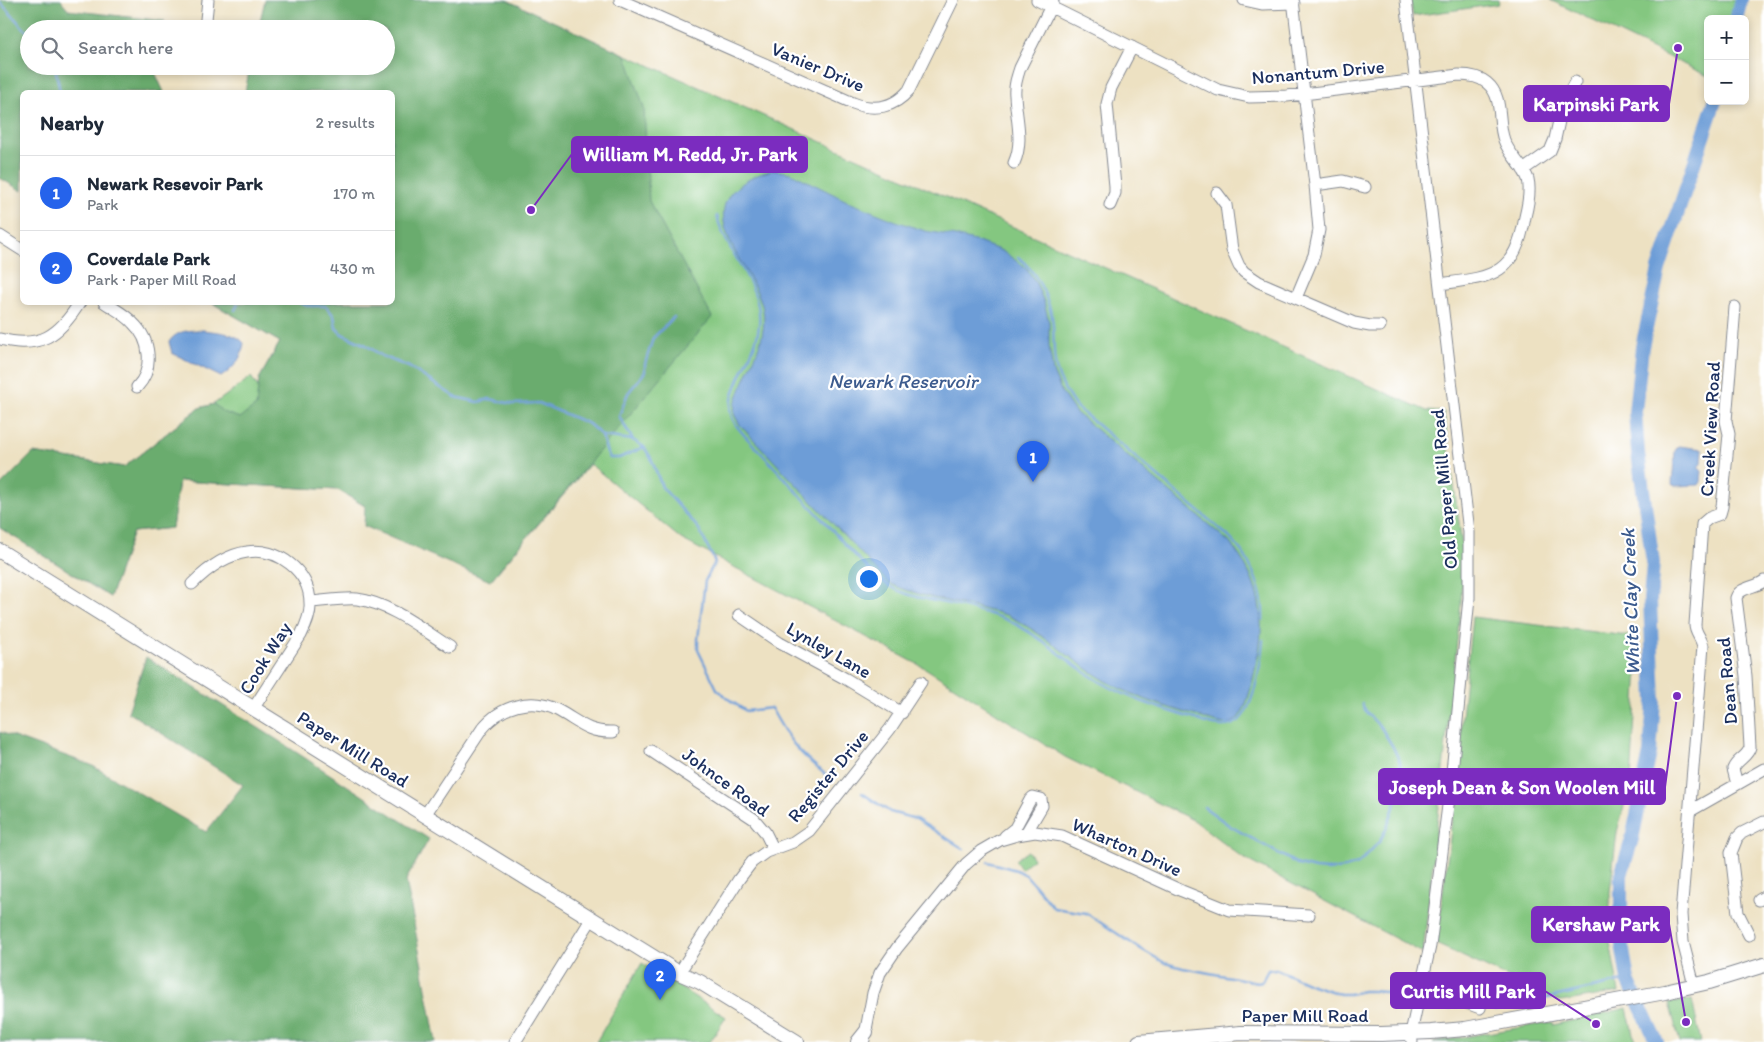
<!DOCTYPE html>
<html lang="en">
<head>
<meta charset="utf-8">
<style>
  :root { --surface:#fff; --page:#f2f2f3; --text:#1f2937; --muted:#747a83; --line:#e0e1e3; --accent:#2563eb }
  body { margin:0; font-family:Itim,sans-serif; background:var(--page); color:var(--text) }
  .controls { position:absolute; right:15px; top:15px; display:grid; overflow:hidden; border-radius:8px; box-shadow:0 2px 8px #0003 }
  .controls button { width:45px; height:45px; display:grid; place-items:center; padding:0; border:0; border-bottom:1px solid var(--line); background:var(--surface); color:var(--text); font:25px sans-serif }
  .you { position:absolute; left:868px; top:578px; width:18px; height:18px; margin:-12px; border:4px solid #fff; border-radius:50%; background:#1a73e8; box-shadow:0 0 0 8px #1a73e833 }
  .badge { display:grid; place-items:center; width:32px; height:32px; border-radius:50%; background:var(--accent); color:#fff; font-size:16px; font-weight:700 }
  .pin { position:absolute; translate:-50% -41px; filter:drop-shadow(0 1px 2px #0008) }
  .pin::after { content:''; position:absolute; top:26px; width:18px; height:15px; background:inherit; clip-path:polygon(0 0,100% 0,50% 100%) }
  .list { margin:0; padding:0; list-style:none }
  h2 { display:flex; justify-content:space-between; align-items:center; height:65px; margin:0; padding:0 20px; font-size:21px }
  h2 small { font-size:16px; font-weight:400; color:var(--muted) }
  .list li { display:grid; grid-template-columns:32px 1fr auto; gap:15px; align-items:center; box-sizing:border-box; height:75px; padding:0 20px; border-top:1px solid var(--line) }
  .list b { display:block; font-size:19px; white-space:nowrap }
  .list p { margin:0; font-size:16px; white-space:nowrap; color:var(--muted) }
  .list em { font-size:16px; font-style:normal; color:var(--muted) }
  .icon { flex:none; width:28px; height:28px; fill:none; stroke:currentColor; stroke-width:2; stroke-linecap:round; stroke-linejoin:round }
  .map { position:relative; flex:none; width:1764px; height:1042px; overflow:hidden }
  .search { position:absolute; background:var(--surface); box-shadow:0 2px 8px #0003; left:20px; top:20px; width:375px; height:55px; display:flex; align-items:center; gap:12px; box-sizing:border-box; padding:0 18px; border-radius:28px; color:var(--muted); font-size:19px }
  .panel { position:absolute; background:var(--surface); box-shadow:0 2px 8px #0003; left:20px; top:90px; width:375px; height:215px; border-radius:8px }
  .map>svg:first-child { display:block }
  .green { fill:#84c780; stroke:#507b6f }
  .forest { fill:#6bac6e; stroke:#436e66 }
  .water { fill:#6d9dd7; stroke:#44669a }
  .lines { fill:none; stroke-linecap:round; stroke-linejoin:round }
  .stream { stroke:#6d9dd7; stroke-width:2.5 }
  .river { stroke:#6d9dd7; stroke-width:14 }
  .minor-casing { stroke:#848890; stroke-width:13 }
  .major-casing { stroke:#848890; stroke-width:16 }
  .minor { stroke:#fff; stroke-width:11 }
  .major { stroke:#fff; stroke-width:14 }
  .labels { text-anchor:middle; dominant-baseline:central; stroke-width:4.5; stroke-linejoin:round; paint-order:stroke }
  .street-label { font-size:19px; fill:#1b2f5e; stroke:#fff }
  .water-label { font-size:20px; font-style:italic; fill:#3c5b8e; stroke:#fff }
  .leader { fill:none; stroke:#7b2cbf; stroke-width:2 }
  .callout-dot { fill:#7b2cbf; stroke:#fff; stroke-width:2 }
  .callout { fill:#7b2cbf; stroke:#7b2cbf; stroke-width:2 }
  .callout-label { font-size:20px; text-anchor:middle; font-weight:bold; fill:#fff }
</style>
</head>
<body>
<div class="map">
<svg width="1764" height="1042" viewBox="0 0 1764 1042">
  <rect width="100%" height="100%" fill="#fff"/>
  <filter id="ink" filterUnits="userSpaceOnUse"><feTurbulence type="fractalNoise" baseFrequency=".02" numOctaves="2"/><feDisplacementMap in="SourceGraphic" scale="10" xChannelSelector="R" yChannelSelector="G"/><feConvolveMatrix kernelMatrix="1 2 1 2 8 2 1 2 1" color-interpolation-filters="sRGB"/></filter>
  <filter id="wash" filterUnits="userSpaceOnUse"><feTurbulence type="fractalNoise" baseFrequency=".0096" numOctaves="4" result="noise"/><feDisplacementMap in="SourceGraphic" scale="20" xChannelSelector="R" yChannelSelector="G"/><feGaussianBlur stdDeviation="1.12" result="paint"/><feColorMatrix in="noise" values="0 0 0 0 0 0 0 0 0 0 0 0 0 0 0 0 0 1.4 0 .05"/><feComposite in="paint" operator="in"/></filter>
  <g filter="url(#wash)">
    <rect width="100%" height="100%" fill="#ede1c2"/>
    <path class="green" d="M503,0l924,411 17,1 19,140 -2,52 -38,349 -180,-95 -48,-37 -130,-64 -140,-89 -244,-129 -91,-75 -100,117 -152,-91 -159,-9 -7,47 -39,4 -23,65 -110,-69v-42l33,-33 91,14 75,-59 15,-4 37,-27 7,10 1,-8 21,-37 -68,-39 180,-1v-210l-6,-26v-37z
      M1410,0h88l1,4 -86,12z
      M1550,0h189l-7,19h-24v57z
      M1472,617l164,20 2,31 -7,113 -14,51 -7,60v50l9,50 -58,10 -125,-58 14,-106z
      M1028,851l5,8 -12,10 -6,-9z
      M642,963l84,54 -16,25h-114z
      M1692,1000l9,42h-21l-11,-39z
      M1627,1008l6,26 4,8h-204l120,-20v3z"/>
    <path class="forest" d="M0,0h61l7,10 97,11 -12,8h-124v37h123l12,26h-142v99l-22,-13z
      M265,0h242l119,55 18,53 5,93 63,116 -222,264 -126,-55 1,-20 -27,-16 -159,-9 -7,47 -39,4 -23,65 -110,-69v-42l33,-33 91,14 75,-59 15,-4 9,8 17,6 16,-12 3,-27 21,-37 -68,-39 180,-1v-210h-147l5,-26h136v-37h-128z
      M146,657l130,82 153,100 -23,41 30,162h-436v-310l91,33 115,67 37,-47 -115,-73z"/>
    <path class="water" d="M774,170l17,3 60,30 45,18 29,10 30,5 23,6 24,9 23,16 10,14 9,21 5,20v24l4,26 9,21 13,19 154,130c27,32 38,72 29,113 -4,15 -10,63 -27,68 -11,3 -26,-5 -37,-8 -31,-9 -63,-19 -91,-36 -32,-19 -60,-46 -94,-63 -9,-4 -20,-5 -30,-8 -30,-7 -62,-12 -90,-25l-149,-158 -6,-11 1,-10c9,-30 34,-62 28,-95 -7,-38 -71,-94 -20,-126 11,-7 18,-10 31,-13z
      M203,330c12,2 33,2 41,13 -2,16 -10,25 -23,34l-49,-24 -3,-11c8,-12 21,-12 34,-12z
      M1678,446l25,3 -1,14 -4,4 4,4 -1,11 -2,3 -24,1 -3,-3 3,-32z"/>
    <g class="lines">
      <path class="stream" d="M0,2l29,32
        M55,66l5,26
        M717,216c9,38 47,69 42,110 -3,28 -24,51 -28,78 -2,7 1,15 5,21 8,11 19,21 28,31 17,18 33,36 50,54 21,22 50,59 74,75 12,8 25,11 39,14 25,6 56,11 80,21 29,13 54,36 81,54 31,21 65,32 101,43 13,4 30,13 44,7 21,-8 28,-63 30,-84
        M1018,257c18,14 29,38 34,60 3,17 0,34 4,51 4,15 11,26 19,38l153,130c6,7 14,14 18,22 10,18 18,41 17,62
        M298,302c8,6 18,3 28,4l8,10 2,12 6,6 24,11 16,11 27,11 46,30 23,5 12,-3 23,5 26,-1 50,21 13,12 31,4 11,7 7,11 11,29 37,42 16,33 -10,19 -7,58v11l19,39 14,12 15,10 25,-3c17,31 26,44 54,66
        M235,310l3,-6
        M602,436l5,17 3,5h9l25,-11
        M633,440l-14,-24 9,-23 17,-21v-8l8,-26 21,-21
        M862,793l28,19 26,7 48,30
        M1204,807l26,19 69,39 16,4 12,1 18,-2 13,-4 22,-23 7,-14 12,-34 2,-16 -1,-15 -7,-15 -11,-18 -15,-16 -5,-9
        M988,862l28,8 10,5 28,33 32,5 53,35 26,15 18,5 74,14 5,-1 6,-11 8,-1 36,16 28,9h9l14,-3h9l36,3
        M1429,998l21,11
        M1495,1010l133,-30"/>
      <path class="river" d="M1736,19l5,-19
        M1657,1042l-29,-62 -7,-42v-63l11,-36 18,-86 4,-52 -4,-102 3,-36 -15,-110 -3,-41 7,-65 17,-78 56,-168"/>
    </g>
  </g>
  <g filter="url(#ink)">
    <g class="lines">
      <g class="minor-casing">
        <path id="minor" d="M620,0l233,103c21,8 41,5 56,-13l44,-90
          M1037,0l181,90 31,7 38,-1 172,-21c10,0 20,1 28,8 17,14 10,39 17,57 5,15 19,25 24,39 3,12 0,26 -3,38 -10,59 -33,60 -85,67
          M1244,0l18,4 32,-1
          M1293,0l22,185 4,45 -5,25 -18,43
          M1406,0l63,532v66l-18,184 -21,164 -19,87 1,9
          M205,29l3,-29
          M1014,163c10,-22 2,-44 1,-68 -1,-9 2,-18 5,-27l33,-66
          M1523,170l27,-19 5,-12 8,-36 12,-21
          M1315,185l28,-4 22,6
          M1217,193l9,12 6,45 7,16 5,6 15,10 95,41 16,3h10
          M1110,205l5,-12v-7l-8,-82 4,-16 21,-41
          M0,236l22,14
          M104,302c10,7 21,12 29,21 18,17 21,46 4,64
          M0,339c40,10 59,-3 80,-37
          M192,584c15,-15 33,-29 55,-32 30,-5 63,19 63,51 1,11 -4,22 -9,32l-48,74
          M310,602c16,-1 32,-4 47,-3 33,4 66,31 93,48
          M739,615l41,28 66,36 56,34
          M651,751l103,68 11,13 8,16
          M1737,784l-4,-15c4,-10 15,-12 17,-22l-4,-71 -10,-78c3,-11 19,-10 28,-17
          M1690,811l74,-42
          M425,815l57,-86c18,-23 50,-33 77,-18 20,11 29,22 54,21
          M1005,836l10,-8 15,-28 3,-3 8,2 1,7 -16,27
          M1759,900l5,-3
          M1749,935l-11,-22 -7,-60 6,-15 5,-5 22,-11
          M679,973l60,-94 13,-17 14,-10 27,-10 16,-11 81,-102 31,-47
          M1694,985l-11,-43 -2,-28 22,-268c-2,-9 -8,-13 -8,-21l7,-101 7,-6 11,-4 2,-7 7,-73 -3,-13 9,-114
          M1421,986l59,22
          M864,1040l9,-47 7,-20 17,-25 69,-84 15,-13 19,-11 17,-5 18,-3 27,4 120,55 47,19 80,5
          M515,1042l77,-124"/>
      </g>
      <g class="major-casing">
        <path id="major" d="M0,551l679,422 21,9 97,60
          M858,1042l8,-10
          M1139,1042l102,-9 140,1 50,-2 34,-3 200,-37 44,-10 55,-17"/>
      </g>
      <use href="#minor" class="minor"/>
      <use href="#major" class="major"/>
    </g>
  </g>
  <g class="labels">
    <g class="street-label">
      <text transform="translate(818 67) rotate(23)">Vanier Drive</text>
      <text transform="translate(1318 72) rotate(-5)">Nonantum Drive</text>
      <text transform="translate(1710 429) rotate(-87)">Creek View Road</text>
      <text transform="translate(1444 489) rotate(-95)">Old Paper Mill Road</text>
      <text transform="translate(829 650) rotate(30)">Lynley Lane</text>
      <text transform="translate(265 658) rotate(-58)">Cook Way</text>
      <text transform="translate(1727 681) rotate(-95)">Dean Road</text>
      <text transform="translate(353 749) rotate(32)">Paper Mill Road</text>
      <text transform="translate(828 776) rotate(-50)">Register Drive</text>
      <text transform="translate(726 782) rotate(36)">Johnce Road</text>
      <text transform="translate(1127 847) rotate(24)">Wharton Drive</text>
      <text x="1305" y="1015">Paper Mill Road</text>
    </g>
    <g class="water-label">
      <text x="903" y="381">Newark Reservoir</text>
      <text transform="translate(1630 602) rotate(-92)">White Clay Creek</text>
    </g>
  </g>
  <path class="leader" d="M1678 48L1669 104M531 210L572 154M1677 696L1665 787M1686 1022L1669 924M1596 1024L1545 991"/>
  <g class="callout-dot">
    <circle cx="1678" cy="48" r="5"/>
    <circle cx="531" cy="210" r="5"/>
    <circle cx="1677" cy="696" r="5"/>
    <circle cx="1686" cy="1022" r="5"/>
    <circle cx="1596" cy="1024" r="5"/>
  </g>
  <g class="callout">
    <rect x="1524" y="86" width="145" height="35" rx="5"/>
    <rect x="572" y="137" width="235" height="35" rx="5"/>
    <rect x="1379" y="769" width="286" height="35" rx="5"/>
    <rect x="1532" y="907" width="137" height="35" rx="5"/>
    <rect x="1391" y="973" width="154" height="35" rx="5"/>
  </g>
  <g class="callout-label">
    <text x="1596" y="111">Karpinski Park</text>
    <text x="690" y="161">William M. Redd, Jr. Park</text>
    <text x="1522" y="794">Joseph Dean &amp; Son Woolen Mill</text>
    <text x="1601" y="931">Kershaw Park</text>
    <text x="1468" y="998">Curtis Mill Park</text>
  </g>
</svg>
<div class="controls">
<button>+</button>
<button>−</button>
</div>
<div class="you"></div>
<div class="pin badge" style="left:1033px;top:482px">1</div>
<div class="pin badge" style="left:660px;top:1000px">2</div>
<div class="search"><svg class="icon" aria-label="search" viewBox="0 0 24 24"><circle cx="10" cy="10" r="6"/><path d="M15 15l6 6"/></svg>Search here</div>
<section class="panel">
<h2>Nearby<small>2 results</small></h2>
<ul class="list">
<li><span class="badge">1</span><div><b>Newark Resevoir Park</b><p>Park</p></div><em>170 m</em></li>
<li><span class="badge">2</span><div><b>Coverdale Park</b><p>Park · Paper Mill Road</p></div><em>430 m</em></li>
</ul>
</section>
</div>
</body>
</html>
